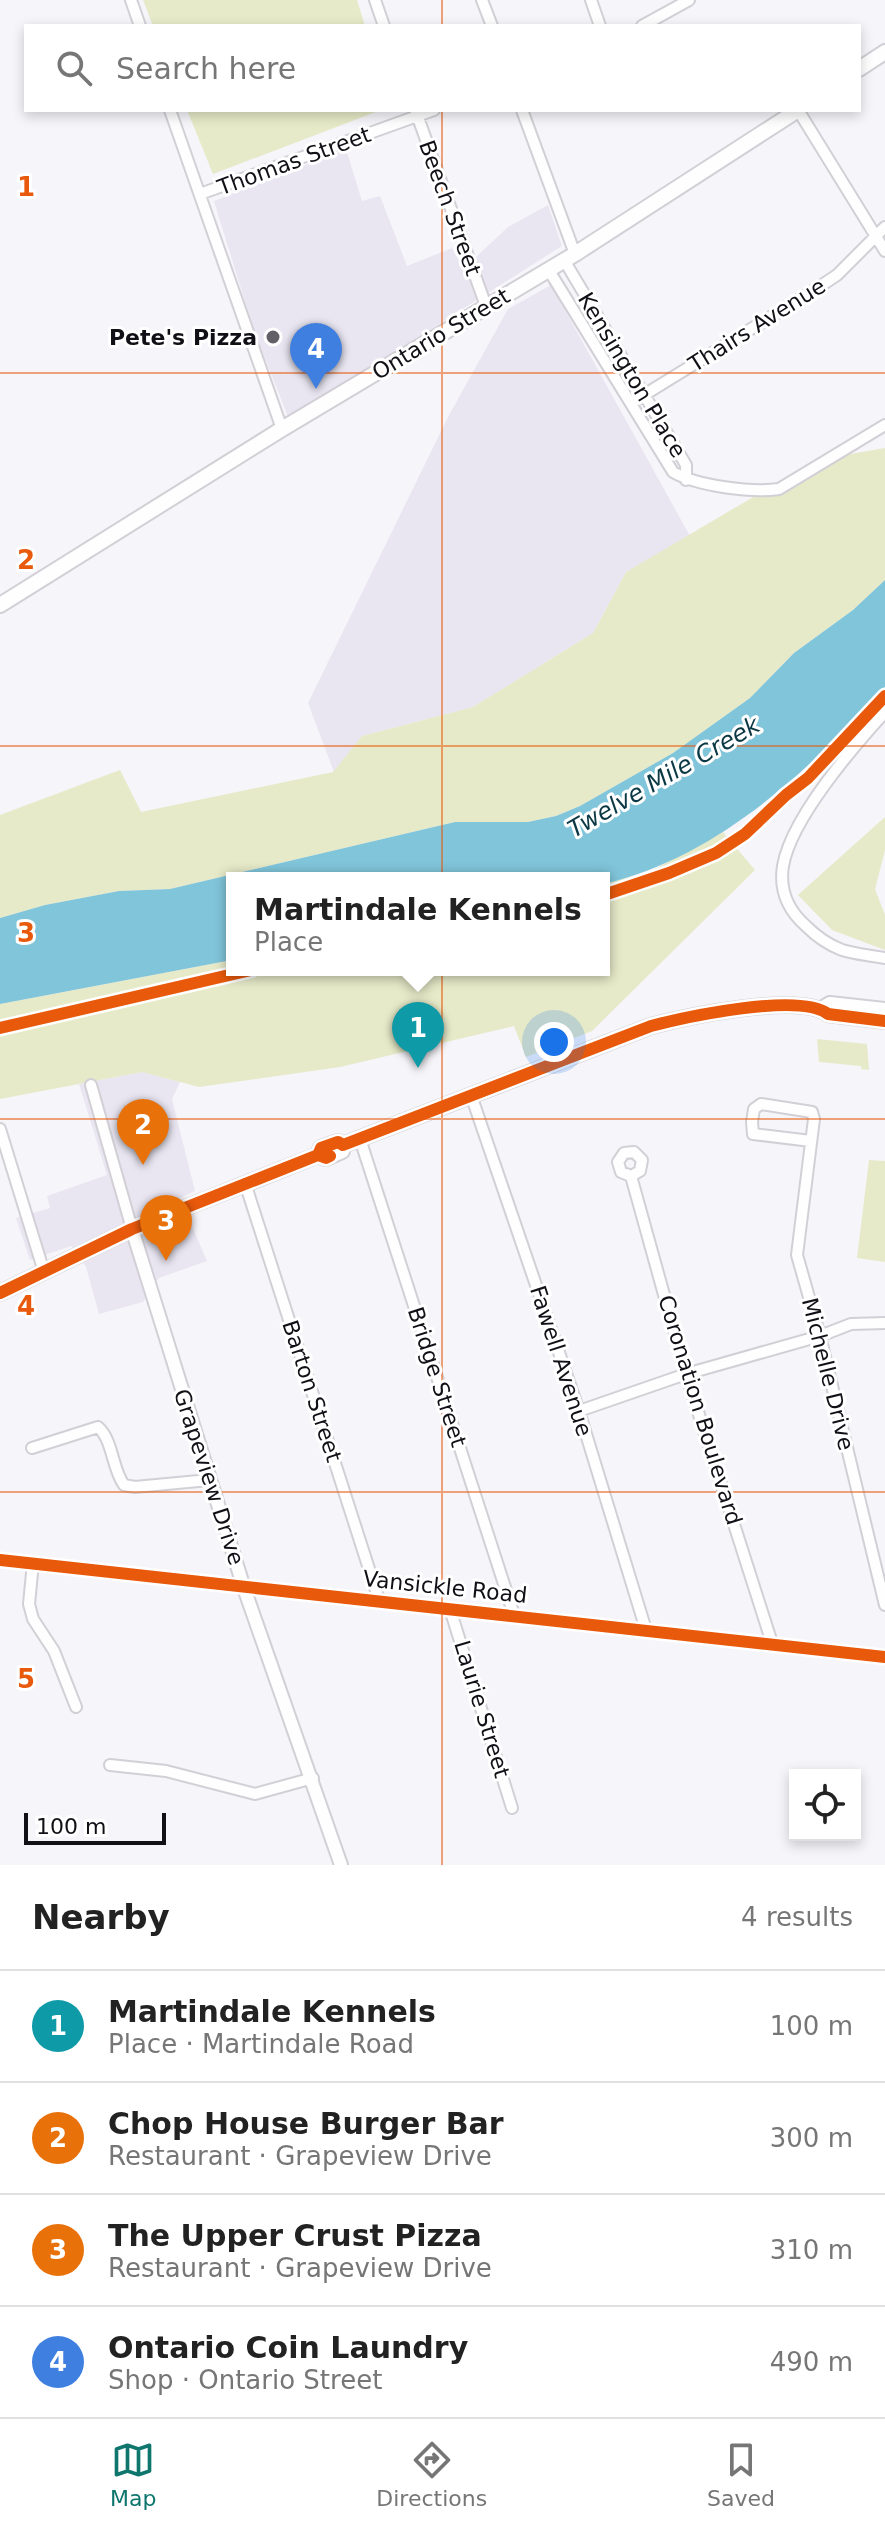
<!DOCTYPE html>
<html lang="en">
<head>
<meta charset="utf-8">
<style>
  :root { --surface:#fff; --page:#f2f2f2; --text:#222; --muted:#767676; --line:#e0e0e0; --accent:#0f766e }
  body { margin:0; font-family:"DejaVu Sans",sans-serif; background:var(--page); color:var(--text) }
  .controls { position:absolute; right:24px; bottom:24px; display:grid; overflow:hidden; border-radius:0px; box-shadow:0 4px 12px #0003 }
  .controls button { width:72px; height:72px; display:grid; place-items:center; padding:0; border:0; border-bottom:2px solid var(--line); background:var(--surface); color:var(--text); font:40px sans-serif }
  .scale { position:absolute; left:24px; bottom:20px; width:142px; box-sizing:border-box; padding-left:8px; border:4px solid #121017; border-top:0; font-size:22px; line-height:28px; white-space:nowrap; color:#121017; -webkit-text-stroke:6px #fff; paint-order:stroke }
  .you { position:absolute; left:554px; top:1042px; width:28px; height:28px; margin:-20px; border:6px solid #fff; border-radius:50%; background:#1a73e8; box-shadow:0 0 0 12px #1a73e833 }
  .badge { display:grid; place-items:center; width:52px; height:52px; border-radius:50%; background:var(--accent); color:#fff; font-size:26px; font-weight:700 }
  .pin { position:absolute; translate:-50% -66px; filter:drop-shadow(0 2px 4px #0008) }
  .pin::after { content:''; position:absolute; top:42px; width:28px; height:24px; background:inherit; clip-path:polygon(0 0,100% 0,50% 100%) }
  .popup { position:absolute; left:226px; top:872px; width:384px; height:104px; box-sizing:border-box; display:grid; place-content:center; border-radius:0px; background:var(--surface); filter:drop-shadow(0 2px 6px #0005); font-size:26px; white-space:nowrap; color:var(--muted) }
  .popup b { font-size:30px; color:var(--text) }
  .popup::after { content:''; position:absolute; left:50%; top:100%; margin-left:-16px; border:16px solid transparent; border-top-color:var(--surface) }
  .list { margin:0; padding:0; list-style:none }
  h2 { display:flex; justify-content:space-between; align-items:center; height:104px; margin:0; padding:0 32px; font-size:34px }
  h2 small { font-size:26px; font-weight:400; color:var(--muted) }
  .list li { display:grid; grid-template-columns:52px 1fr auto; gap:24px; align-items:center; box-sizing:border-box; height:112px; padding:0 32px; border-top:2px solid var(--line) }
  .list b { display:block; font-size:30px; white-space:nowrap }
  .list p { margin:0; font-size:26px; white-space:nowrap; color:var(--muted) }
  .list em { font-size:26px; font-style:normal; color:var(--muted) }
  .icon { flex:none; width:44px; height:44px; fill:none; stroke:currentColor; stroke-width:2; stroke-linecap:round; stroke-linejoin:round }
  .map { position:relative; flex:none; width:885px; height:1865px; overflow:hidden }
  .search { position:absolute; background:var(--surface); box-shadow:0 4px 12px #0003; left:24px; right:24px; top:24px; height:88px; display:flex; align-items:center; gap:20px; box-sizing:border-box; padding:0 28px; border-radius:0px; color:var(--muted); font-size:30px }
  .sheet { height:552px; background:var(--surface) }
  nav { display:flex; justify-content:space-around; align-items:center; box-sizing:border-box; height:112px; border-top:2px solid var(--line); background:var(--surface); font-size:22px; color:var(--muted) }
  nav a { display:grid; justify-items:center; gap:4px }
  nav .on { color:var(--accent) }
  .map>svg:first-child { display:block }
  .built { fill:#e9e6f2 }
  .green { fill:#e6eac8 }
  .water { fill:#81c5da }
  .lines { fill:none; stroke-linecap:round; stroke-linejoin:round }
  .minor-casing { stroke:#d2d0d6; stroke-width:14 }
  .tertiary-casing { stroke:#d2d0d6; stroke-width:16 }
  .secondary-casing { stroke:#d2d0d6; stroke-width:18 }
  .minor { stroke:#fefefe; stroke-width:10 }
  .tertiary { stroke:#fefefe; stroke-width:12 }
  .secondary { stroke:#fefefe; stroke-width:14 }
  .cycleway-casing { stroke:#fff; stroke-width:17 }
  .cycleway { stroke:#e8590c; stroke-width:12 }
  .grid { fill:none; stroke:#e8590c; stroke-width:2; stroke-opacity:0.55 }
  .poi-dot { fill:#626066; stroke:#fff; stroke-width:3 }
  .labels { text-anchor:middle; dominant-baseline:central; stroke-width:6; stroke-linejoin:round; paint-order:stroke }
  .street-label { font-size:22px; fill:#121017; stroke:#fff }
  .poi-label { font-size:22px; font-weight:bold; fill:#121017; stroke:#fff; text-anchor:end }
  .water-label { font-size:24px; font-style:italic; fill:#0a3844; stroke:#fff }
  .grid-label { font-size:26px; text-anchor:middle; font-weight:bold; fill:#e8590c; stroke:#fff; stroke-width:6; stroke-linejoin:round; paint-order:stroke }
</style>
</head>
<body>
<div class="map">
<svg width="885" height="1865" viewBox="0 0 885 1865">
  <rect width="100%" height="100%" fill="#f6f5fa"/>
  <path class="built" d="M346,149l16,52 18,-5 27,70 45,-18 8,14 16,-5 32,-30 40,-22 14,41 -273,173 -35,-88 -40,-130z
    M551,285l139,251 -64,36 -33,61 -120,74 -111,29 -28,36 -26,-69 140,-286 60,-108z
    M142,1072l38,10 -8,17 23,92 -15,7 27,63 -48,17 -16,24 -44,12 -13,-47 -15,-21 -41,14 -14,-42 34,-10 -3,-12 60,-21 -28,-91z"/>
  <path class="green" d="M143,0h214l8,26h-212z
    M187,110h194l-168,64z
    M885,448v132l-32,30 -59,43 -44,45 -77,55 -93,53 -24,10 -28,6h-73l-285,67 -51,2 -74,14 -45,13v-103l120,-45 21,42 192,-40 29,-36 111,-29 120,-74 33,-61 190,-112z
    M885,817v33l-10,39 10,26v35l-53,-20 -34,-35z
    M723,832l32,38 -163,161 -66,26 -12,-31 -174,41 -141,20 -57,-15 -142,27v-95l232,-44v10h372v-86l47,-13z
    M817,1039l50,5 2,26 -8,-1v-3l-42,-4z
    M869,1160l16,1v101l-28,-4z"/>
  <path class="water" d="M885,580v107c-22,18 -39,42 -60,62 -61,60 -136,115 -221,135v-6h-372v82l-232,44v-86l45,-13 74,-14 51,-2 285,-67h73l28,-6 24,-10 93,-53 77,-55 44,-45 59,-43z"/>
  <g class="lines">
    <g class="minor-casing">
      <path id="minor" d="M131,0l9,26
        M375,0l9,26
        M482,0l10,26
        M591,0l9,26
        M642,26l47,-26
        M170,110l112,319
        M522,110l53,144
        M798,110l87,141
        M416,112l70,194
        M200,194l234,-84
        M564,260l122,205v15
        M548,269l125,203c24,14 79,21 106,17l106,-64
        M631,403l188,-116 18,-12 48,-48
        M885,712c-32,35 -94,107 -102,154 -4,25 6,45 23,60 10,10 23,19 36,24 14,4 29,6 43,8
        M91,1085l41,144
        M471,1095l108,316 67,219
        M0,1129l44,143
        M360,1139l154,476
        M811,1141l-58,-7 -1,-12 2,-13 7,-5 51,8 2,7 -17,136 23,81 65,269
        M631,1176l9,-5 2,-11 -8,-8 -10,1 -6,9 3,10 10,4 55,198 86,269
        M245,1183l134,417
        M579,1411l107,-37 134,-38 31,-12 34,-1
        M32,1448l66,-21c15,13 14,42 26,58l11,2 74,-7
        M0,1560l885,97
        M33,1563l-4,41 4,15 21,32 22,56
        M450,1609l62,199
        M110,1765l56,6 89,23 58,-16"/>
    </g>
    <g class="tertiary-casing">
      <path id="tertiary" d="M132,1229l112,359 97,277"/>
    </g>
    <g class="secondary-casing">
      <path id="secondary" d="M859,69l26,-17
        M0,605l282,-176 293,-175 223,-144
        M822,1009l8,-5 55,6
        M318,1155l3,-7 17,-6 5,3 308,-119c34,-9 149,-34 177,-12l57,7
        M0,1293l132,-64 186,-74 8,3 16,-7 1,-6"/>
    </g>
    <use href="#minor" class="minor"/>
    <use href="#tertiary" class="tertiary"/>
    <use href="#secondary" class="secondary"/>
    <g class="cycleway-casing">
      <path id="cycleway" d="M604,895l65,-22 47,-20 29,-19 41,-39 22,-17 77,-82
        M0,1028l251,-58
        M318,1155l3,-7 17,-6 5,3 308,-119c34,-9 149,-34 177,-12l57,7
        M0,1293l132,-64 186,-74 8,3 4,-2
        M0,1560l885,97"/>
    </g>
    <use href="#cycleway" class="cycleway"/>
  </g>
  <path class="grid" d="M442,0v26M442,110v1755M0,373h885M0,746h885M0,1119h885M0,1492h885"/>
  <circle class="poi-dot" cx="273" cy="337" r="8"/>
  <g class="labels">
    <g class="street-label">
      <text transform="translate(294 161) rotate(-20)">Thomas Street</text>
      <text transform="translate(450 208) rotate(70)">Beech Street</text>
      <text transform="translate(757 325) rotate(-32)">Thairs Avenue</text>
      <text transform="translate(441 334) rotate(-31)">Ontario Street</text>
      <text transform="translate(632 375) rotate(59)">Kensington Place</text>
      <text transform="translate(561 1361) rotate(72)">Fawell Avenue</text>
      <text transform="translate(828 1374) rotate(76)">Michelle Drive</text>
      <text transform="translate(437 1377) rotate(72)">Bridge Street</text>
      <text transform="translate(312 1391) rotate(72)">Barton Street</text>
      <text transform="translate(700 1410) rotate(73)">Coronation Boulevard</text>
      <text transform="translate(209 1477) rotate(72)">Grapeview Drive</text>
      <text transform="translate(445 1587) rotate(6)">Vansickle Road</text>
      <text transform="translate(482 1709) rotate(73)">Laurie Street</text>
    </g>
    <g class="poi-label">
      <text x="257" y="337">Pete's Pizza</text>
    </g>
    <g class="water-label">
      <text transform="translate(664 777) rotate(-30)">Twelve Mile Creek</text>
    </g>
  </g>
  <g class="grid-label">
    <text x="26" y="196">1</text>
    <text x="26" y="569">2</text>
    <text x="26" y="942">3</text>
    <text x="26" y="1315">4</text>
    <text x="26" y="1688">5</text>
  </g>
</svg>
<div class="controls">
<button><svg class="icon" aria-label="locate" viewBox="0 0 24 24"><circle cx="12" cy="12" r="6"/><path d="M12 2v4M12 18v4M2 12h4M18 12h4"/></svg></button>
</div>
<div class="scale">100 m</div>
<div class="you"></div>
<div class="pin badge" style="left:418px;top:1068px;background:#0f9aa8">1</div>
<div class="popup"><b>Martindale Kennels</b>Place</div>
<div class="pin badge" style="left:143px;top:1165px;background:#e8710a">2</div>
<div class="pin badge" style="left:166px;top:1261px;background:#e8710a">3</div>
<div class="pin badge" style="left:316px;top:389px;background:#3f7fe0">4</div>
<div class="search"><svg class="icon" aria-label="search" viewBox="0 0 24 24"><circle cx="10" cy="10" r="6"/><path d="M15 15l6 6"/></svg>Search here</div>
</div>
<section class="sheet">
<h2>Nearby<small>4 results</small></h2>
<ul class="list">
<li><span class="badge" style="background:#0f9aa8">1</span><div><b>Martindale Kennels</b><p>Place · Martindale Road</p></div><em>100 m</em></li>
<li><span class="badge" style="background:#e8710a">2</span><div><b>Chop House Burger Bar</b><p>Restaurant · Grapeview Drive</p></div><em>300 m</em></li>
<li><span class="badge" style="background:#e8710a">3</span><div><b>The Upper Crust Pizza</b><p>Restaurant · Grapeview Drive</p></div><em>310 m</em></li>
<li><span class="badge" style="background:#3f7fe0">4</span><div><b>Ontario Coin Laundry</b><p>Shop · Ontario Street</p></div><em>490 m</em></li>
</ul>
</section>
<nav>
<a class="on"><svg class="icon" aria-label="map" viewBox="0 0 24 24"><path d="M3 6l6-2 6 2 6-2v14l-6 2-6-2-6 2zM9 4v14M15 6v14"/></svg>Map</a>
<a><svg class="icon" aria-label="directions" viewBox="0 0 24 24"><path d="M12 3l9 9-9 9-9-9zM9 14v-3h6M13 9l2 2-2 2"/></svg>Directions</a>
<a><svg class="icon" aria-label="saved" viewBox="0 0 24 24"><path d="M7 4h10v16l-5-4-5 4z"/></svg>Saved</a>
</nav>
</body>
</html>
